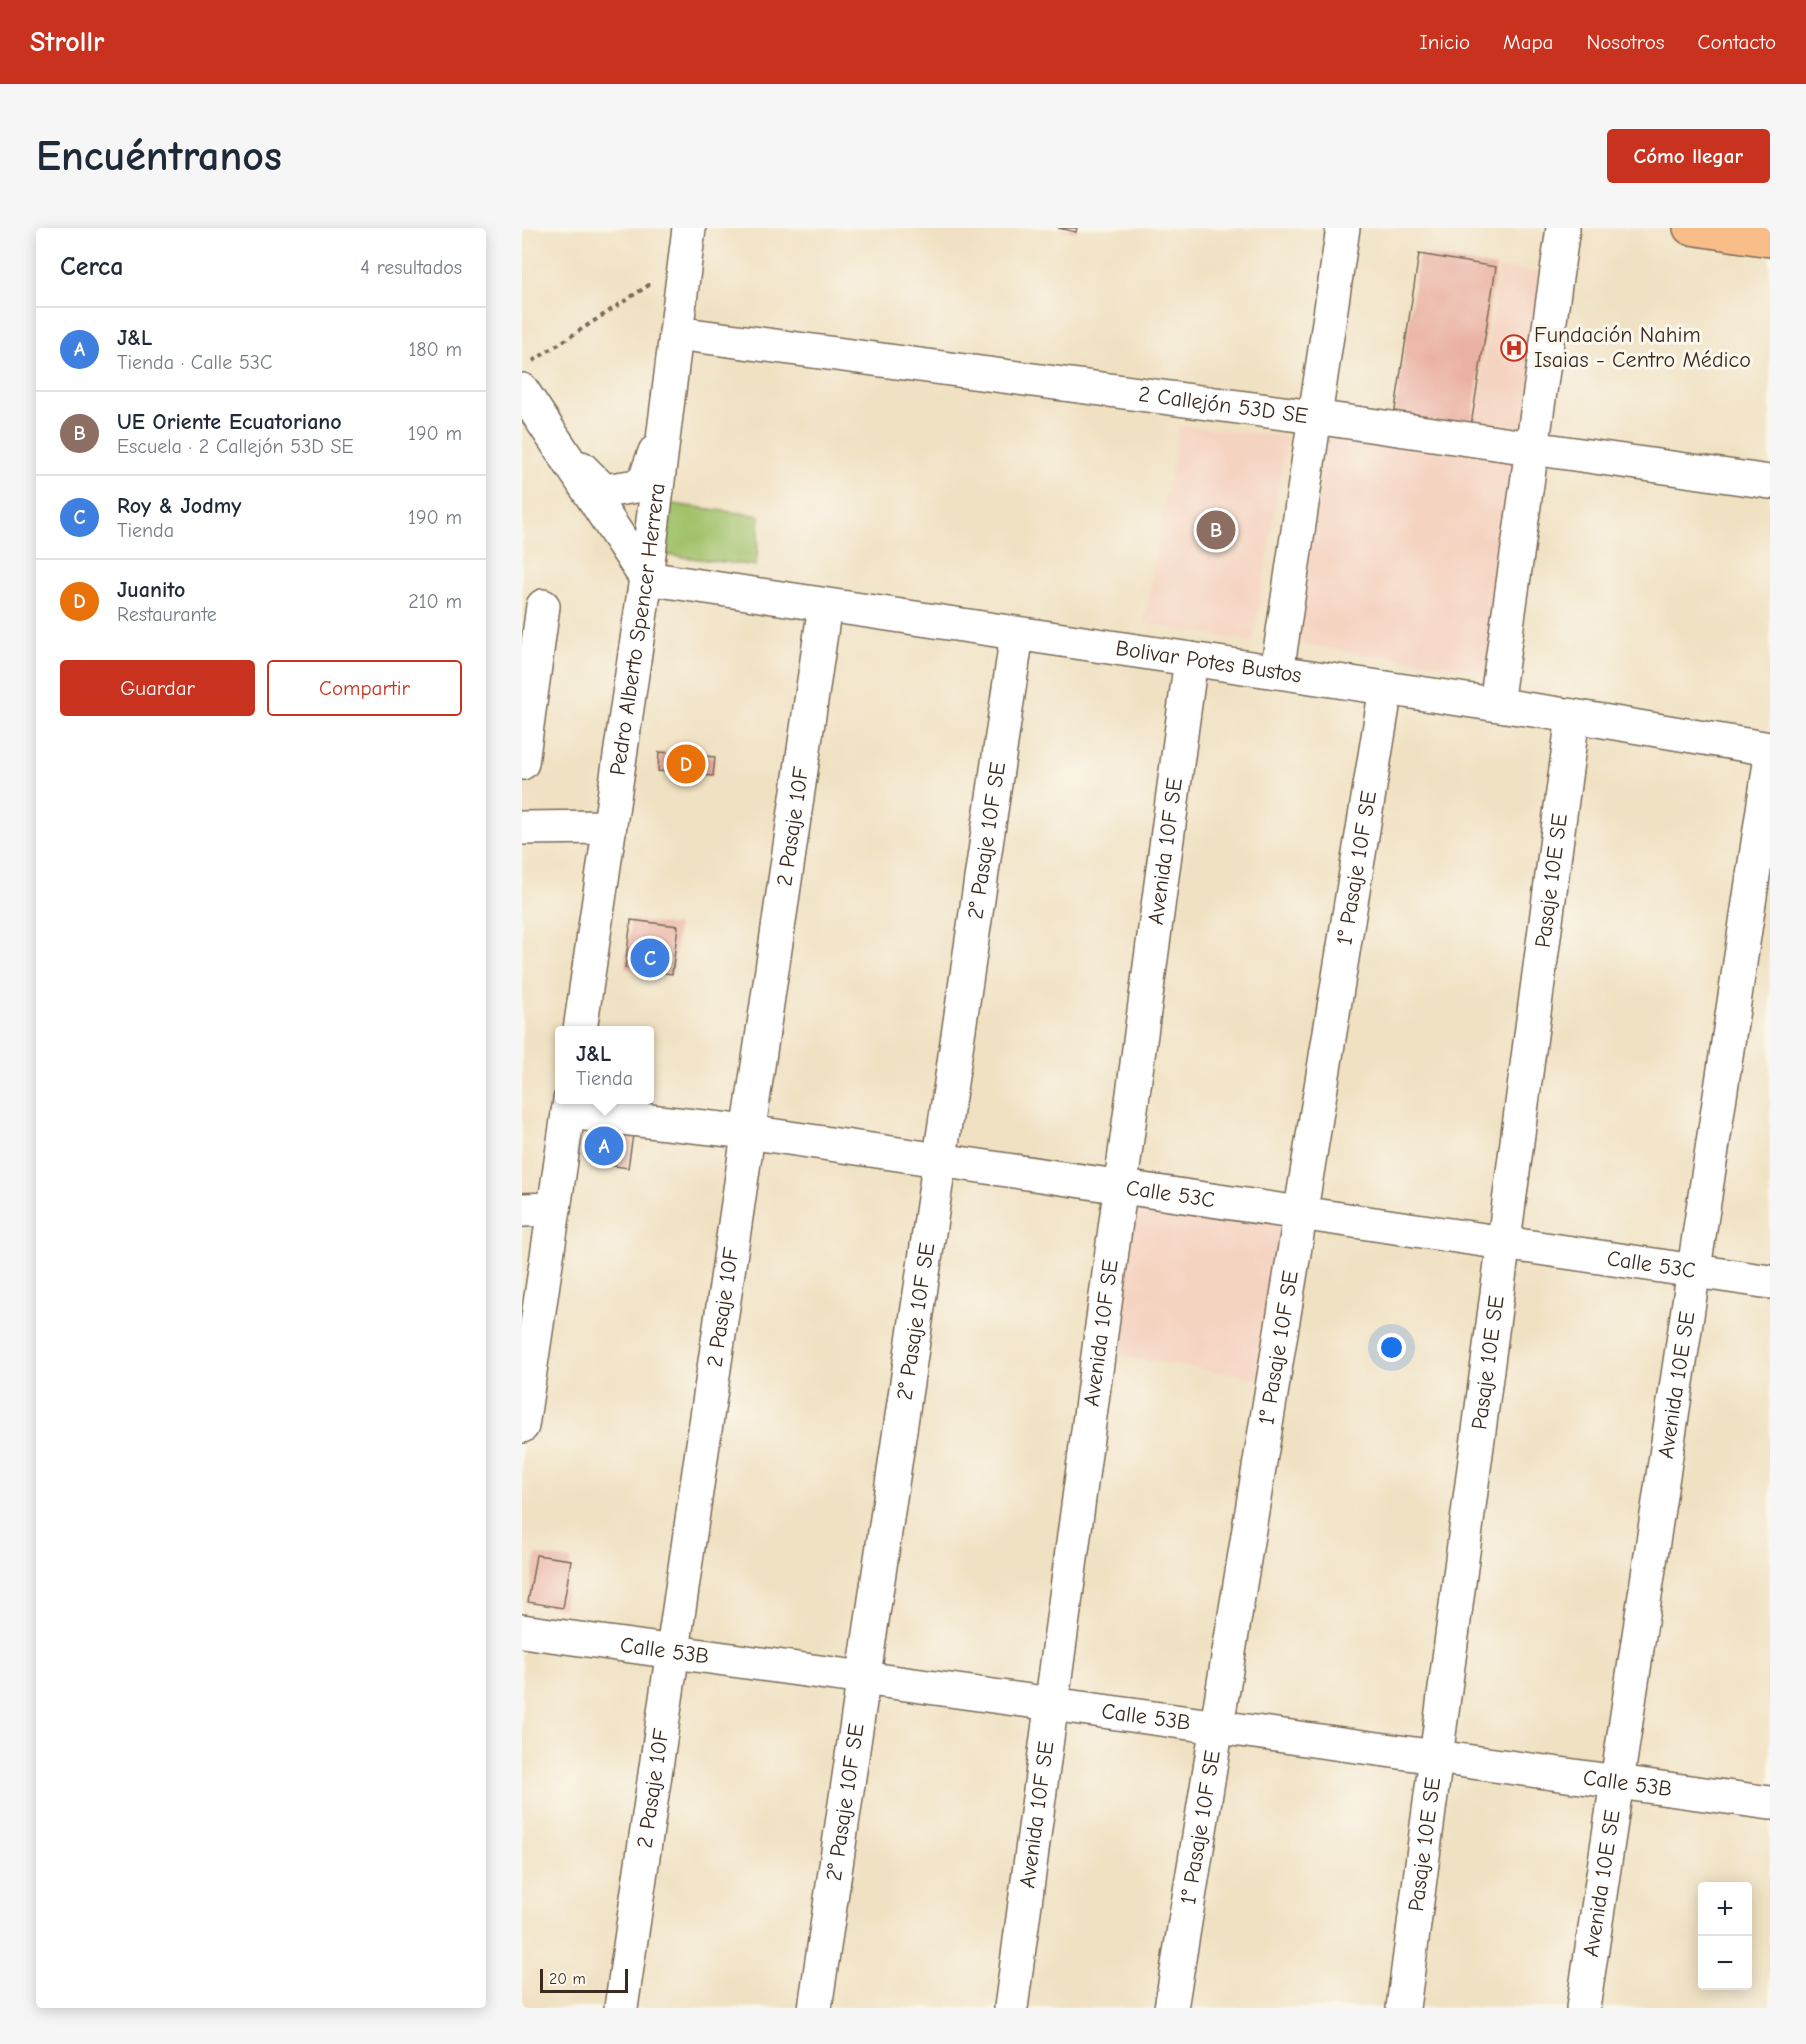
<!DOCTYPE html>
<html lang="es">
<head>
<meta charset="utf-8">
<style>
  :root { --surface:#fff; --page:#f6f6f7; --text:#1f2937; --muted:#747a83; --line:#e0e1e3; --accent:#c8321e }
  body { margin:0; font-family:"Comic Neue",sans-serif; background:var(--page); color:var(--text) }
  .controls { position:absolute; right:18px; bottom:18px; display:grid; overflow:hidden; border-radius:6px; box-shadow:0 3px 15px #0003 }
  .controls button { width:54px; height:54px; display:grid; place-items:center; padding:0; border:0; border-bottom:2px solid var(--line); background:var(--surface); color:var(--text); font:30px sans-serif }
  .scale { position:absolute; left:18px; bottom:15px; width:88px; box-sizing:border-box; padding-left:6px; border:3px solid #3b2a1e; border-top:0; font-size:16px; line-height:21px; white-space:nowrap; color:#3b2a1e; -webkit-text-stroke:4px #fbf7ec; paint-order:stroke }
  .you { position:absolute; left:870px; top:1120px; width:21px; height:21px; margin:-15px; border:4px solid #fff; border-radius:50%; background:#1a73e8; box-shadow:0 0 0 9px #1a73e833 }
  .badge { display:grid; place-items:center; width:39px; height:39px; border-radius:50%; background:var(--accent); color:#fff; font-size:20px; font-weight:700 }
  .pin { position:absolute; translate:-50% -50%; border:3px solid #fff; box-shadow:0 2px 6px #0006 }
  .popup { position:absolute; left:33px; top:798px; width:99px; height:78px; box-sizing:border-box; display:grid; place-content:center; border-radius:6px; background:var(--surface); filter:drop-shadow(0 2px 4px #0005); font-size:20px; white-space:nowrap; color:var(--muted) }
  .popup b { font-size:22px; color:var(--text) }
  .popup::after { content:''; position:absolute; left:50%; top:100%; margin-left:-12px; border:12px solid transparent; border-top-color:var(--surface) }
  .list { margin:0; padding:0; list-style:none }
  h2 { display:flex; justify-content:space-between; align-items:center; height:78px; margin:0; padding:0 24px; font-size:26px }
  h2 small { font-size:20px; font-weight:400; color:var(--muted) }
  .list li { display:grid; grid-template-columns:39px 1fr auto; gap:18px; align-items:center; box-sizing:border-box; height:84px; padding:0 24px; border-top:2px solid var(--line) }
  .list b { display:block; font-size:22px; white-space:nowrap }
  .list p { margin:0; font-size:20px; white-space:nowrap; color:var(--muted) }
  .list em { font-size:20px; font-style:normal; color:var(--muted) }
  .actions { display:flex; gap:12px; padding:18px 24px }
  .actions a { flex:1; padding:14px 0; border:2px solid var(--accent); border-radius:6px; text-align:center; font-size:21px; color:var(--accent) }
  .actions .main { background:var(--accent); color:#fff }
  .map { position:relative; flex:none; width:1248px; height:1780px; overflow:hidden; border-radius:6px }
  header { display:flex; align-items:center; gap:36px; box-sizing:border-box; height:84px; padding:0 30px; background:var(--accent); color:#fff }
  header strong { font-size:28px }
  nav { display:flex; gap:33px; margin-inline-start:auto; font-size:21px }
  .intro { display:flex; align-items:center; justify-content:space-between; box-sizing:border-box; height:144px; padding:0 36px }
  h1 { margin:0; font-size:42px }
  .button { padding:15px 27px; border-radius:6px; background:var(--accent); color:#fff; font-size:21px; font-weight:700 }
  main { display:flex; gap:36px; padding:0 36px }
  aside { flex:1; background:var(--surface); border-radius:6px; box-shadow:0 3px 15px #0003 }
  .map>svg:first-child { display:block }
  .built { fill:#f5d3c1 }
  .green { fill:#a1c169; stroke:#6e7644; stroke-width:1.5 }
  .building { fill:#eab1a2 }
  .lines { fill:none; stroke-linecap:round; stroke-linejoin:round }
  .minor-casing { stroke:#7a6a57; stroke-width:36 }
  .major-casing { stroke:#7a6a57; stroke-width:36 }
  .path { stroke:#7a6a57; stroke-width:4; stroke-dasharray:4.5 4.5; stroke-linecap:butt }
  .minor { stroke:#fff; stroke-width:33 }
  .major { stroke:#f8bd89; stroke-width:33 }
  .labels { text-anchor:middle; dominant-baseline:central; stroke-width:6; stroke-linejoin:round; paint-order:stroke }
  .poi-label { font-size:22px; fill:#3b2a1e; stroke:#fbf7ec; text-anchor:start }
  .street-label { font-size:22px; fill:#3b2a1e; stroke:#fbf7ec }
</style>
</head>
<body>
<header>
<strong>Strollr</strong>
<nav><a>Inicio</a><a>Mapa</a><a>Nosotros</a><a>Contacto</a></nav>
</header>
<div class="intro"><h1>Encuéntranos</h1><a class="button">Cómo llegar</a></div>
<main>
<aside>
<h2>Cerca<small>4 resultados</small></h2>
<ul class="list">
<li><span class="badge" style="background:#3f7fe0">A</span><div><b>J&amp;L</b><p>Tienda · Calle 53C</p></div><em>180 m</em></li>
<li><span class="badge" style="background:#8d6e63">B</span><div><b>UE Oriente Ecuatoriano</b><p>Escuela · 2 Callejón 53D SE</p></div><em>190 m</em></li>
<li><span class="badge" style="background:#3f7fe0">C</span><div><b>Roy &amp; Jodmy</b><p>Tienda</p></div><em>190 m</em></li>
<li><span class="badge" style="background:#e8710a">D</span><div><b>Juanito</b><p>Restaurante</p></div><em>210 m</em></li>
</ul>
<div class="actions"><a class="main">Guardar</a><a>Compartir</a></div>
</aside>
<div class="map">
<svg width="1248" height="1780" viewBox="0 0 1248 1780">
  <rect width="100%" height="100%" fill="#fbf7ec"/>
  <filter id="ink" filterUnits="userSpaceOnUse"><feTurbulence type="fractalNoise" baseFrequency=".0167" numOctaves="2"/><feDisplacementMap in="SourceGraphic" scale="12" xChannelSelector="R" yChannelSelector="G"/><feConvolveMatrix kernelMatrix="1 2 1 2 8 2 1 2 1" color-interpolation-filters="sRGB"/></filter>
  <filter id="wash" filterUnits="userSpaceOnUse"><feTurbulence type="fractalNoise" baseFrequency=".008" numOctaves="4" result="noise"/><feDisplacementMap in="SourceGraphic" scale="24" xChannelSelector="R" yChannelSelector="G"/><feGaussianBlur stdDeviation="1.35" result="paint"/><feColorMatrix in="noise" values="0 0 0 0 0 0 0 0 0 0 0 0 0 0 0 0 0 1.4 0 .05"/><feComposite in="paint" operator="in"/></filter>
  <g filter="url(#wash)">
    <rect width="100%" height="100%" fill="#f0e1c2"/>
    <path class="built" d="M977,40l55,5 -26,156 -54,-5z
      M657,197l108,12 -34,205 -109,-19z
      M806,201l192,28 -32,214 -192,-27z
      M616,975l150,19 -26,157 -147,-24z"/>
    <path class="green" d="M143,275l95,13 -4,50 -97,-12z"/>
    <g id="blocks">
      <path class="building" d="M536,0h19l-1,4z
        M897,26l77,13 -25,158 -77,-9z
        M137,524l56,5 -2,19 -55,-5z
        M109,692l47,6 -6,48 -47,-6z
        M78,903l33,4 -5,33 -33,-5z
        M14,1327l35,5 -8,48 -35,-6z"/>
    </g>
  </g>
  <g filter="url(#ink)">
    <use href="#blocks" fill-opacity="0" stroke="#7a6a57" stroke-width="1.5"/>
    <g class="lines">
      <g class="minor-casing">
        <g id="minor">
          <path id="s1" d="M154,105l638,84 456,65"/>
          <path id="s2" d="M0,162l124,188 927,138 197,33"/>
          <path d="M59,240l23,23 39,-6 12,-33"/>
          <path d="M755,444l66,-444"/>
          <path d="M974,476l67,-476"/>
          <path d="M0,535l21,-157"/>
          <path d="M0,600l87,-1"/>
          <path id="s3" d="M58,802l66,-452 43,-350"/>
          <path id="s4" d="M46,884l180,20 1022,150"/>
          <path d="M0,982l32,-1"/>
          <path d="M0,1198l48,-326"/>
          <path id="s5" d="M0,1403l1248,172"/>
          <path id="s6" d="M99,1780l204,-1403"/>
          <path id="s7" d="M293,1780l202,-1374"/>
          <path id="s8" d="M489,1780l180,-1349"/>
          <path id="s9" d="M649,1780l215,-1320"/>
          <path id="s10" d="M881,1780l170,-1292"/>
          <path id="s11" d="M1061,1780l187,-1245"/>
        </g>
      </g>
      <g class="major-casing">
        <path id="major" d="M1168,0l80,12"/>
      </g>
      <path class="path" d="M11,133l119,-78"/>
      <use href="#minor" class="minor"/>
      <use href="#major" class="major"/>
    </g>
  </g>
  <defs>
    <g id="hospital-ring" transform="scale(1.35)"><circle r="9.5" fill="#fbf7ec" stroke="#c8321e" stroke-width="1.5"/><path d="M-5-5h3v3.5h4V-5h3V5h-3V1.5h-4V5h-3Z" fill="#c8321e"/></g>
  </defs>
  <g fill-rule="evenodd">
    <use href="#hospital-ring" x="992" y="120"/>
  </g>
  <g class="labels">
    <g class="poi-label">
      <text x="1012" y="107">Fundación Nahim<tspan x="1012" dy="25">Isaias - Centro Médico</tspan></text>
    </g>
    <g class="street-label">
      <text stroke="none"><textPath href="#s1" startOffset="552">2 Callejón 53D SE</textPath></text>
      <text stroke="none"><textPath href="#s3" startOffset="405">Pedro Alberto Spencer Herrera</textPath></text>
      <text stroke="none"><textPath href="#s2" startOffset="794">Bolivar Potes Bustos</textPath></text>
      <text stroke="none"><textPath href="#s6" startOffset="1194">2 Pasaje 10F</textPath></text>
      <text stroke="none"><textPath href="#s7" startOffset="1180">2° Pasaje 10F SE</textPath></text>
      <text stroke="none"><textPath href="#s8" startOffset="1167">Avenida 10F SE</textPath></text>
      <text stroke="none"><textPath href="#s9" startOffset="1155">1° Pasaje 10F SE</textPath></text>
      <text stroke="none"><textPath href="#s10" startOffset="1137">Pasaje 10E SE</textPath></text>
      <text stroke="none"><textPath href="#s4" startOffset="608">Calle 53C</textPath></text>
      <text stroke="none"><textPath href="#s4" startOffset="1094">Calle 53C</textPath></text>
      <text stroke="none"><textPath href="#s6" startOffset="708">2 Pasaje 10F</textPath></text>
      <text stroke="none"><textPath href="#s7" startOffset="694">2° Pasaje 10F SE</textPath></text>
      <text stroke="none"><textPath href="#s8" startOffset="681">Avenida 10F SE</textPath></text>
      <text stroke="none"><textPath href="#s9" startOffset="669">1° Pasaje 10F SE</textPath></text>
      <text stroke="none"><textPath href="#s10" startOffset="651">Pasaje 10E SE</textPath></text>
      <text stroke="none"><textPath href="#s11" startOffset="630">Avenida 10E SE</textPath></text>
      <text stroke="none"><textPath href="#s5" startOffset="144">Calle 53B</textPath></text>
      <text stroke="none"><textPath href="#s5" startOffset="630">Calle 53B</textPath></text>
      <text stroke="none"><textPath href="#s5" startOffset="1116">Calle 53B</textPath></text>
      <text stroke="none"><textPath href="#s6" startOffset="222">2 Pasaje 10F</textPath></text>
      <text stroke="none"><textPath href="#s7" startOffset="208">2° Pasaje 10F SE</textPath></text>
      <text stroke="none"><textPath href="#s8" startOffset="195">Avenida 10F SE</textPath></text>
      <text stroke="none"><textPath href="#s9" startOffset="183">1° Pasaje 10F SE</textPath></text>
      <text stroke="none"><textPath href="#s10" startOffset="165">Pasaje 10E SE</textPath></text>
      <text stroke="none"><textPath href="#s11" startOffset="126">Avenida 10E SE</textPath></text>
    </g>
  </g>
</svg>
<div class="controls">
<button>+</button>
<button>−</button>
</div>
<div class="scale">20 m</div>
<div class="you"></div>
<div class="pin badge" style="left:82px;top:918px;background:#3f7fe0">A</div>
<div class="popup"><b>J&amp;L</b>Tienda</div>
<div class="pin badge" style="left:694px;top:302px;background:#8d6e63">B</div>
<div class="pin badge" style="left:128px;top:730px;background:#3f7fe0">C</div>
<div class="pin badge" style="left:164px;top:536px;background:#e8710a">D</div>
</div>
</main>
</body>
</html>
